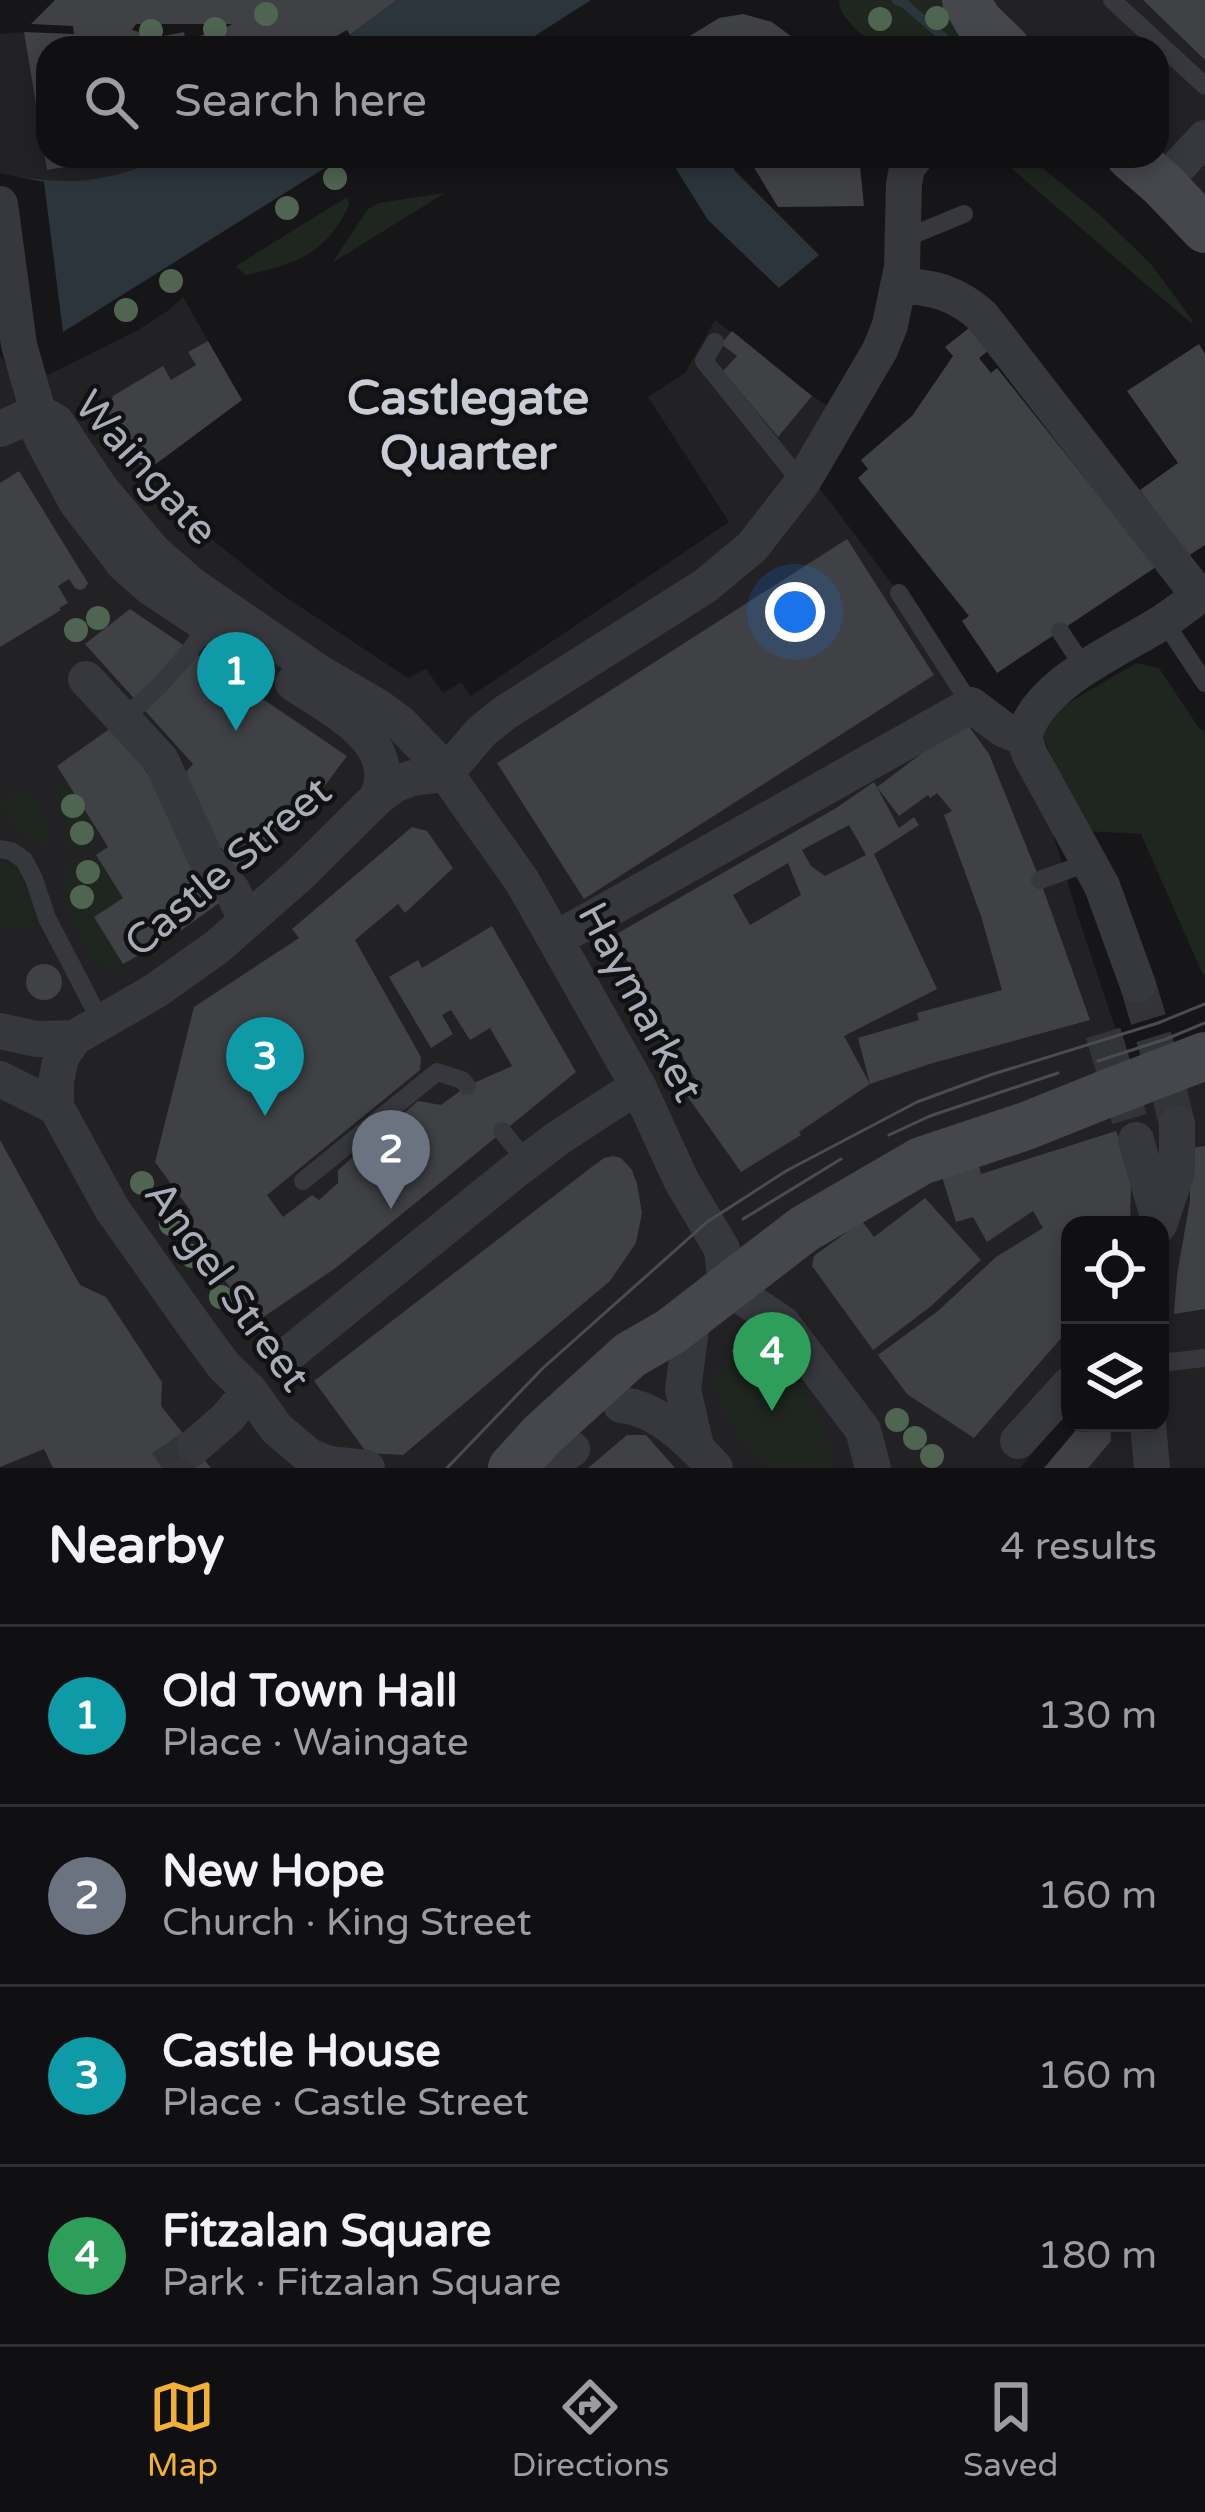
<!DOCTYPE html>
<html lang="en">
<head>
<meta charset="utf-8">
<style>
  :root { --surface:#101012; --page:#1e1e20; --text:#f1f3f6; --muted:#9c9d9f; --line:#303032; --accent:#f2b134 }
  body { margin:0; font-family:"Varela Round",sans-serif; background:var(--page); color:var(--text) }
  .controls { position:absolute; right:36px; bottom:36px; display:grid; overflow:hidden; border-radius:24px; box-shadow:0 6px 18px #0003 }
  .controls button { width:108px; height:108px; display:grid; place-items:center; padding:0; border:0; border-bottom:3px solid var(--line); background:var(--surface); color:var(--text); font:60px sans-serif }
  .you { position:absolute; left:795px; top:612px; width:42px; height:42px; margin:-30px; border:9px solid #fff; border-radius:50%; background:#1a73e8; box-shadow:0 0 0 18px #1a73e833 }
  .badge { display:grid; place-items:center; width:78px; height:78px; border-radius:50%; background:var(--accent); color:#fff; font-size:39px; font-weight:700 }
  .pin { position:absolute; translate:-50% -99px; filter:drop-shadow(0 3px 6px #0008) }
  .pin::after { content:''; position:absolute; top:63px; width:42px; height:36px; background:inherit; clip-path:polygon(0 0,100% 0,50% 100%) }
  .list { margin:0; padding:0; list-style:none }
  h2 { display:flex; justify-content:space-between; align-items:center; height:156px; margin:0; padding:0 48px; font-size:51px }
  h2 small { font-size:39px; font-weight:400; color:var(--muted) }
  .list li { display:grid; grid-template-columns:78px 1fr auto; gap:36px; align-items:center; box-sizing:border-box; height:180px; padding:0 48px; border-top:3px solid var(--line) }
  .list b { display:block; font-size:45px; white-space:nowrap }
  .list p { margin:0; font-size:39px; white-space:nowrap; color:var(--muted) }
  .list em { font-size:39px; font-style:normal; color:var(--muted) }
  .icon { flex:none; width:66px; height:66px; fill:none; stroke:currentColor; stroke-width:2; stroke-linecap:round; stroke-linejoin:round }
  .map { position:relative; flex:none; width:1205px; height:1468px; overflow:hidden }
  .search { position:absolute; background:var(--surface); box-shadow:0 6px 18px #0003; left:36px; right:36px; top:36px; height:132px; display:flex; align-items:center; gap:30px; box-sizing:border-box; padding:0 42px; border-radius:36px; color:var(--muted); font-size:45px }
  .sheet { height:876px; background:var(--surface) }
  nav { display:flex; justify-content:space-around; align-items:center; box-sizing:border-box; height:168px; border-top:3px solid var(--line); background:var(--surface); font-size:33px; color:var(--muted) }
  nav a { display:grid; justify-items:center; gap:6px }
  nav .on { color:var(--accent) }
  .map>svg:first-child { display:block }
  .built { fill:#222225 }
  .green { fill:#1e261f }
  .water { fill:#2c353c }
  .pier { fill:#161618 }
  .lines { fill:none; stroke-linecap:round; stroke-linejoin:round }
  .stream { stroke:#2c353c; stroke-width:9 }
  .building { fill:#404145; fill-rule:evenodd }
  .street-tunnel { stroke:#333438; stroke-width:36; stroke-dasharray:36 18; stroke-linecap:butt }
  .lane { stroke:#37383d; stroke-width:18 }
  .street { stroke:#37383d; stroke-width:36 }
  .secondary { stroke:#45474d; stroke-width:48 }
  .tram { stroke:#4a4c52; stroke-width:3 }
  .secondary-bridge { stroke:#45474d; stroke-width:48 }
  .tree { fill:#506452 }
  .labels { text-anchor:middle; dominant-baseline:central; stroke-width:9; stroke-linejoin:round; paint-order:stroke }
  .street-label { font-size:42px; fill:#a8adb8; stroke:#111113 }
  .quarter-label { font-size:48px; font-weight:bold; fill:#c9ccd4; stroke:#111113 }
</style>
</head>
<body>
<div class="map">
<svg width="1205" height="1468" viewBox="0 0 1205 1468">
  <rect width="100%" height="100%" fill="#161618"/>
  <path class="built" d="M967,0h238v229l-48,-73v-108h-139z
    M24,32l24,124 22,11 54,-11h42l-39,18 -49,9 -34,-1 -44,-9v-139z
    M183,297l59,103 -97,72 39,45 94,75 130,86 18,-9 17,24 18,-11 10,14 258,-174 -81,-125 37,-24 30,-53 97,76 31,19 -34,59 90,119 72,112 53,33 53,175 64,192 64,-34v397h-161l38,-45h78v-198h-90v184l-50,59h-1020v-1113l35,53 -4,-25 104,-51 34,-22z"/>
  <path class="green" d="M839,0h111l31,48c-40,0 -101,11 -129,-23 -8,-9 -12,-13 -13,-25z
    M997,156h31l73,60 50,48 42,57 -2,2z
    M445,193l-113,70 36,-54 10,-6z
    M347,197l2,8c-22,48 -54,60 -104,70l-9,-9z
    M1136,663l23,5 40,60 6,4v241l-2,2 -62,-141 -55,-3 -46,-100 8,-16z
    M68,784l33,52 -16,11 -17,5 -1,-30 -15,-28z
    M26,787l22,43 1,8 -6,8 -22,-14 -21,-27z
    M96,855l27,43 -28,19 28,47 -13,6c-32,-20 -48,-67 -41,-104z
    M0,861c24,9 34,42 35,66l-16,2 -19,-5z
    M767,1352c39,44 57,54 65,116h-63c-21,-25 -59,-60 -53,-94l18,-18 12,13z"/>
  <path class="water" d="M395,0h196l-75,48h-182z
    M166,156h178l-281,176h-63v-159c63,13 107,12 166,-17z
    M668,156h58l9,15 84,84 -40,33 -71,-68z"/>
  <path class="pier" d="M0,173l44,9 19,150h-63z"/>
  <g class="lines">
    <path class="stream" d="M896,0l8,3 52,45"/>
  </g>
  <path class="building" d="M55,0h341l-46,35 -3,-5 -32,18h-267v108h71v2l-72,12 -23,-138 50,2 -1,-8 -42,-2zM136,24h96l-25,15 -3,-5 -18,10 -2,-12 -26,5 -26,-7z
    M1143,0h62v60z
    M743,14l29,8 32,24 -127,2 -2,-3 44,-27z
    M747,156h112l5,50 -86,1z
    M969,328l19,23 -9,7 12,15 6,-5 159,199 -159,106 -35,-52 7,-5 -111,-138 10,-9 -7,-9 51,-44 41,-60 -8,-9z
    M732,331l80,65 -34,41 -55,-66 14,-15 -16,-12z
    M208,341l34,59 -97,72 -39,-56 7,-20 50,-30 8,14 25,-15 -8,-13z
    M1199,344l6,10v191l-17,11 -48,-66 38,-27 -51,-72z
    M19,471l69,112 -3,5 -5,2 -5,-2 -6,-9 -11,7 10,17 -9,5 2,2 -61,37v-164z
    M847,539l87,136 -350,224 -87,-136z
    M130,609l217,147 -50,67 -10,-7 -42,58 -14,-11 2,-4 -17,-16 -33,-68 10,-11 -108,-120z
    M965,721l24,33 51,126 50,140 -157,43 -63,21 -12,-46 61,-18 -2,-7 85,-23 -21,-74 -37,-101 8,-4 -15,-18 -7,5 -2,-3 -29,21 -22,-29z
    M115,725l48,72 59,104 -50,36 -49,27 -29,-47 29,-19 -27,-43 12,-8 -51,-81z
    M874,782l25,46 15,-11 5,8 -45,29 63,135 -93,47 26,48 -71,48 2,3 -60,37 -56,-79 13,-9 -85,-148 223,-128zM849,825l17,30 -41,21 -14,-10 -9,-16zM788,863l13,32 -51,30 -17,-30z
    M412,827l15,4 26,37 -48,45 -7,-9 -43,36 66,117 -1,13 -153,125 16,22 29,-22 7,5 19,-17v-13l80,-69 23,4 26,-19 45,-20 -22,-38 -20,12 -19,-30 -9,5 11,19 -22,14 -42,-71 29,-17 4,8 70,-42 84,146 -239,195 -81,55 -65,-87 -1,-25 -35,-48 39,-155 105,-69 -7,-9z
    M26 982a18 18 0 1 1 36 0a18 18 0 1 1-36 0Z
    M1116,1131l10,25 5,28 -1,41h-60v103l-96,110 -67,-44 -29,-39 60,-44 58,-54 47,-29 -10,-17 -46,31 -14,-25 -17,5 -17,-55 37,-13 5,20z
    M0,1140l80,145 26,12 56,85 -1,24 50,62h-158l-9,-19 -44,18z
    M1205,1146v163l-31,5 3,-39 13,-74v-53z
    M613,1156l8,2 11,12 5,14 5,29 -6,30 -26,38 -207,174 -36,-2 -53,-72 279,-215 11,-8z
    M925,1198l56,62 -51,47 -57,43 -61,-84 2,-10 48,-35 12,16z
    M748,1338l15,18 -17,14 -15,-19z
    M1082,1423h28l1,18 -23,27h-44z
    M627,1435h19l29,33h-87z"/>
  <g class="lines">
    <path class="street-tunnel" d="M1138,985l26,86 13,53
      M1103,1033l33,107
      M162,1468l33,-22"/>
    <path class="lane" d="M1112,0l93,86
      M903,239l61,-25
      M715,342l-11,19 98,122
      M899,593l72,112
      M1164,621l41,62
      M1060,631l25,38
      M123,718c33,-26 62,-58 85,-93
      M0,849l11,2 13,9 10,19 13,39 54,104
      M1040,880l50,-18
      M502,1131l25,31
      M303,1181l134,-109 25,8 5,6
      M1160,1363l45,-5"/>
    <path class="street" d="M1162,184l43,-46
      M0,204l19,141 19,67 -2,14 11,22 30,55 47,61 26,23 78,52
      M899,285c35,3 56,7 83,31l217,280
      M38,412l18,10 44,66 54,64 38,33 128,88 57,33 22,16 38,39 85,120 116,205 43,94 41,69 4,37 57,38 80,106 10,38
      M0,429l38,-17
      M86,679l75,81 45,99 26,31 14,30
      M293,683c38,26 109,58 84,115
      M1024,738l6,17 72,131 36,99
      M1024,738c11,-53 92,-87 134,-113 17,-10 31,-23 47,-33
      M445,774l37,-43 24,-19 199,-126 47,-39 50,-64 78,-133 10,-25 12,-58 2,-83 3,-16 9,-12
      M556,939l415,-234 32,24 21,9
      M0,1031l36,8 38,-1
      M0,1079l56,28
      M56,1107v-25l5,-25 13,-19 81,-47 62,-44 82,-72 78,-77 17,-13 18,-7 33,-4
      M56,1107l56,102 84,119 28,38 26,25 26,37 33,28 20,8 38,4
      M1136,1140l24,83
      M1159,1225l18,-53v-48
      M693,1314l-10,76 13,56
      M290,1353l221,-179 47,-36 80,-52
      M621,1405c37,3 70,37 94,63
      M1148,1423l4,45
      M1018,1441l52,-57
      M195,1446l32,-28 23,-27
      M544,1468l28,-19"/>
    <path class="secondary" d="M966,0l12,21 28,27
      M1130,156l32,28 43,45
      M512,1468l31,-34 87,-79 40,-23 134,-103 117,-68 105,-35 80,-32"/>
    <path class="tram" d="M1098,1061l68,-22 39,-16
      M889,1135l41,-19 128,-43
      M743,1219l98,-60
      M447,1468l96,-100 164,-146 79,-51 131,-69 73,-27 168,-52 47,-19"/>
    <path class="secondary-bridge" d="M1106,1094l99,-38"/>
  </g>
  <g class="tree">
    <circle cx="266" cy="14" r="12"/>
    <circle cx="937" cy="18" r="12"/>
    <circle cx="880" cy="19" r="12"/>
    <circle cx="215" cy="29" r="12"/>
    <circle cx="151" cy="31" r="12"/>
    <circle cx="335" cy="178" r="12"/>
    <circle cx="287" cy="208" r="12"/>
    <circle cx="171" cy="281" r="12"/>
    <circle cx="126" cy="310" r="12"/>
    <circle cx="98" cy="618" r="12"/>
    <circle cx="76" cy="630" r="12"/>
    <circle cx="73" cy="806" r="12"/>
    <circle cx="82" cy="833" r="12"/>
    <circle cx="88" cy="872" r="12"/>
    <circle cx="82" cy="897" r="12"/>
    <circle cx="142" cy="1183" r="12"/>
    <circle cx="171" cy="1224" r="12"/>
    <circle cx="192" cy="1256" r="12"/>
    <circle cx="221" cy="1297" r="12"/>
    <circle cx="897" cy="1420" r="12"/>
    <circle cx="915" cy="1438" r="12"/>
    <circle cx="932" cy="1456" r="12"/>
  </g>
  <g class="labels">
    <g class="street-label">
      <text transform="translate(146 468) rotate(48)">Waingate</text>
      <text transform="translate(228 867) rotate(-40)">Castle Street</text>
      <text transform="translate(640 1002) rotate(62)">Haymarket</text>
      <text transform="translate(227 1286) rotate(54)">Angel Street</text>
    </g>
    <g class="quarter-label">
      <text x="468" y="399">Castlegate<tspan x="468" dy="55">Quarter</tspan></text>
    </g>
  </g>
</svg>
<div class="controls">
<button><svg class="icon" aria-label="locate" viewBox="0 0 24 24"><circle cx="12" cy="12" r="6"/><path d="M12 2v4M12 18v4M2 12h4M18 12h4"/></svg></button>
<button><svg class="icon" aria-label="layers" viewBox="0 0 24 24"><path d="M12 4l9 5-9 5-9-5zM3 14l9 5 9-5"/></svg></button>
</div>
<div class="you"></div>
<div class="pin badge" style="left:236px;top:731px;background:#0f9aa8">1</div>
<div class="pin badge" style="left:391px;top:1209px;background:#6b7280">2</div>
<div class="pin badge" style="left:265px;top:1116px;background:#0f9aa8">3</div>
<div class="pin badge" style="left:772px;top:1411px;background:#2e9e5b">4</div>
<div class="search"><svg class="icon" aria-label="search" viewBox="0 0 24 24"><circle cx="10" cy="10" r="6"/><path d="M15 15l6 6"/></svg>Search here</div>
</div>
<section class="sheet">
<h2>Nearby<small>4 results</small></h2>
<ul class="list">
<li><span class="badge" style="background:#0f9aa8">1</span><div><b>Old Town Hall</b><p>Place · Waingate</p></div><em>130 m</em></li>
<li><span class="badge" style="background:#6b7280">2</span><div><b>New Hope</b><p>Church · King Street</p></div><em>160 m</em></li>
<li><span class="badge" style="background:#0f9aa8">3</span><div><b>Castle House</b><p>Place · Castle Street</p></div><em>160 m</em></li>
<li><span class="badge" style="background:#2e9e5b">4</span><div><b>Fitzalan Square</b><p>Park · Fitzalan Square</p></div><em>180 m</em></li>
</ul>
</section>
<nav>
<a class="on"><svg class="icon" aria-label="map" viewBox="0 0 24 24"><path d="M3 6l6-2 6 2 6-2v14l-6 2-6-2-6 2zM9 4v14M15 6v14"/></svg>Map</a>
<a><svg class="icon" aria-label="directions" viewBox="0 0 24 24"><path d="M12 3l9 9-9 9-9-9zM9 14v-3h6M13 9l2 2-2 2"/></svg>Directions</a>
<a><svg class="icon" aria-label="saved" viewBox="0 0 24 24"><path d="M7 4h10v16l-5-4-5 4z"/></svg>Saved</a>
</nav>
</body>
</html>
